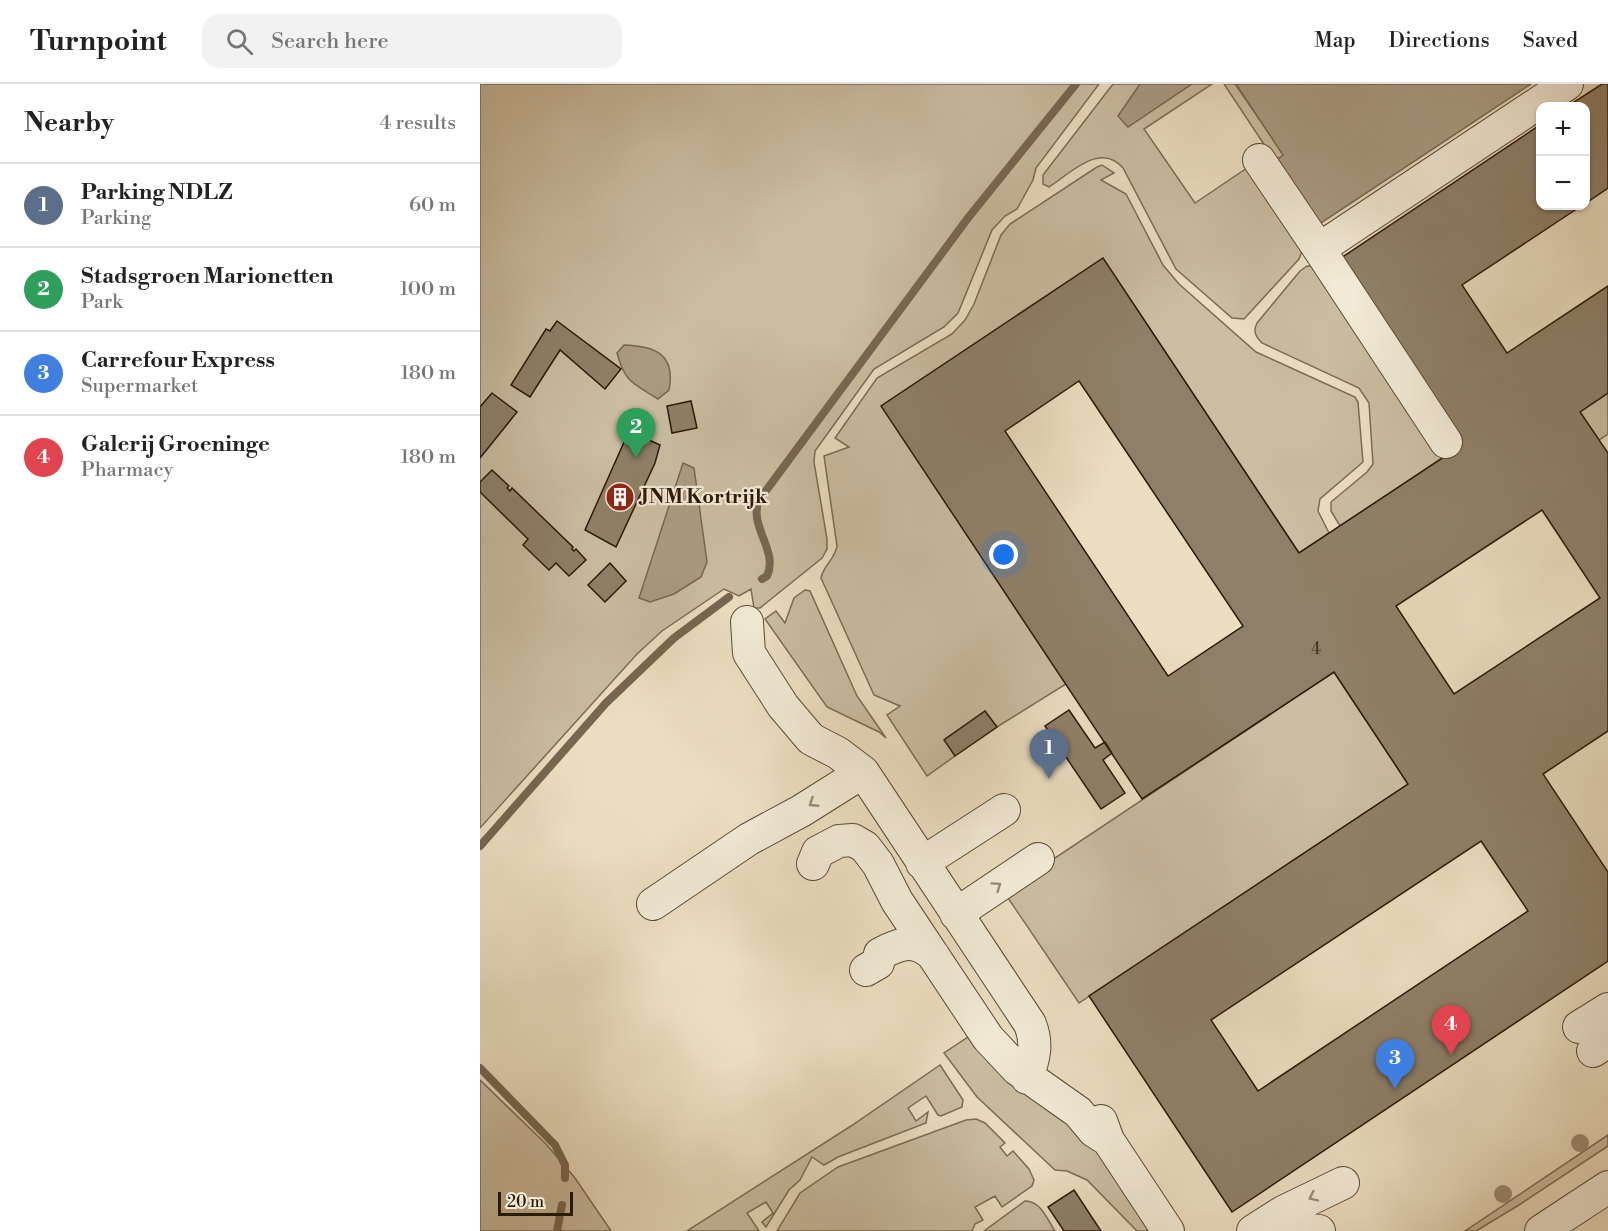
<!DOCTYPE html>
<html lang="en">
<head>
<meta charset="utf-8">
<style>
  :root { --surface:#fff; --page:#f2f2f2; --text:#222; --muted:#767676; --line:#e0e0e0; --accent:#111827 }
  body { margin:0; font-family:"Libre Bodoni",serif; background:var(--page); color:var(--text) }
  .controls { position:absolute; right:18px; top:18px; display:grid; overflow:hidden; border-radius:12px; box-shadow:0 2px 4px #0004 }
  .controls button { width:54px; height:54px; display:grid; place-items:center; padding:0; border:0; border-bottom:2px solid var(--line); background:var(--surface); color:var(--text); font:30px sans-serif }
  .scale { position:absolute; left:18px; bottom:15px; width:75px; box-sizing:border-box; padding-left:6px; border:3px solid #2a1a08; border-top:0; font-size:16px; line-height:21px; white-space:nowrap; color:#2a1a08; -webkit-text-stroke:4px #f2ead6; paint-order:stroke }
  .you { position:absolute; left:524px; top:471px; width:21px; height:21px; margin:-15px; border:4px solid #fff; border-radius:50%; background:#1a73e8; box-shadow:0 0 0 9px #1a73e833 }
  .badge { display:grid; place-items:center; width:39px; height:39px; border-radius:50%; background:var(--accent); color:#fff; font-size:20px; font-weight:700 }
  .pin { position:absolute; translate:-50% -50px; filter:drop-shadow(0 2px 3px #0008) }
  .pin::after { content:''; position:absolute; top:32px; width:21px; height:18px; background:inherit; clip-path:polygon(0 0,100% 0,50% 100%) }
  .list { margin:0; padding:0; list-style:none }
  h2 { display:flex; justify-content:space-between; align-items:center; height:78px; margin:0; padding:0 24px; font-size:26px }
  h2 small { font-size:20px; font-weight:400; color:var(--muted) }
  .list li { display:grid; grid-template-columns:39px 1fr auto; gap:18px; align-items:center; box-sizing:border-box; height:84px; padding:0 24px; border-top:2px solid var(--line) }
  .list b { display:block; font-size:22px; white-space:nowrap }
  .list p { margin:0; font-size:20px; white-space:nowrap; color:var(--muted) }
  .list em { font-size:20px; font-style:normal; color:var(--muted) }
  .icon { flex:none; width:33px; height:33px; fill:none; stroke:currentColor; stroke-width:2; stroke-linecap:round; stroke-linejoin:round }
  .map { position:relative; flex:none; width:1128px; height:1147px; overflow:hidden }
  header { display:flex; align-items:center; gap:36px; box-sizing:border-box; height:84px; padding:0 30px; background:var(--surface); border-bottom:2px solid var(--line) }
  header strong { font-size:28px }
  nav { display:flex; gap:33px; margin-inline-start:auto; font-size:21px }
  .search { width:420px; height:54px; background:var(--page); display:flex; align-items:center; gap:15px; box-sizing:border-box; padding:0 21px; border-radius:18px; color:var(--muted); font-size:22px }
  main { display:flex }
  aside { flex:1; background:var(--surface) }
  .map>svg:first-child { display:block }
  .green { fill:#cabda1; stroke:#7a6c54; stroke-width:1.5 }
  .water { fill:#a99b81; stroke:#766751; stroke-width:1.5 }
  .lines { fill:none; stroke-linecap:round; stroke-linejoin:round }
  .stream { stroke:#766751; stroke-width:8 }
  .building { fill:#8e8068; stroke:#2a1a08; stroke-width:1.5; fill-rule:evenodd }
  .minor-casing { stroke:#5a4b36; stroke-width:34 }
  .minor { stroke:#f2ead6; stroke-width:32 }
  .tree { fill:#9b8d74 }
  .oneway { stroke:#988c79 }
  .labels { text-anchor:middle; dominant-baseline:central; stroke-width:4.5; stroke-linejoin:round; paint-order:stroke }
  .number-label { font-size:16px; fill:#433420 }
  .poi-label { font-size:20px; font-weight:bold; fill:#2a1a08; stroke:#f2ead6; text-anchor:start }
</style>
</head>
<body>
<header>
<strong>Turnpoint</strong>
<div class="search"><svg class="icon" aria-label="search" viewBox="0 0 24 24"><circle cx="10" cy="10" r="6"/><path d="M15 15l6 6"/></svg>Search here</div>
<nav><a>Map</a><a>Directions</a><a>Saved</a></nav>
</header>
<main>
<aside>
<h2>Nearby<small>4 results</small></h2>
<ul class="list">
<li><span class="badge" style="background:#5c6f8a">1</span><div><b>Parking NDLZ</b><p>Parking</p></div><em>60 m</em></li>
<li><span class="badge" style="background:#2e9e5b">2</span><div><b>Stadsgroen Marionetten</b><p>Park</p></div><em>100 m</em></li>
<li><span class="badge" style="background:#3f7fe0">3</span><div><b>Carrefour Express</b><p>Supermarket</p></div><em>180 m</em></li>
<li><span class="badge" style="background:#e0444e">4</span><div><b>Galerij Groeninge</b><p>Pharmacy</p></div><em>180 m</em></li>
</ul>
</aside>
<div class="map">
<svg width="1128" height="1147" viewBox="0 0 1128 1147">
  <rect width="100%" height="100%" fill="#ebdec0"/>
  <filter id="stains"><feTurbulence type="fractalNoise" baseFrequency=".00333" numOctaves="4"/><feColorMatrix values="0 0 0 0 .2 0 0 0 0 .09 0 0 0 0 .02 0 0 0 .5 -.17"/></filter>
  <radialGradient id="worn" r=".72"><stop offset=".6" stop-color="#630" stop-opacity="0"/><stop offset="1" stop-color="#630" stop-opacity=".3"/></radialGradient>
  <path class="green" d="M0,0h619l-63,84 -3,12 -16,29 -12,7 -13,14 -34,83 -14,14 -70,42 -59,82 -1,11 13,77v10l-5,9 -62,50h-6l-3,-19 -12,7 -15,-7 -62,42 -25,23 -157,174z
    M633,0h99l-68,45 51,74 55,-37 52,85 -3,8 -55,60 -12,-1 -56,-49 -53,-101c-23,-26 -51,4 -74,19l-6,-3v-9z
    M744,0h11l49,71 -9,6z
    M622,81l12,8 -13,7 25,14 37,71 16,19 77,68 99,45 3,5 5,60 -43,37 -2,12 11,22 -30,20 -196,-295 -221,148 184,278 -69,43 -12,-16 -40,28 10,17 -28,20 -40,-61 13,-9 -26,-11 -53,-117c2,-12 14,-19 16,-32l-13,-90 25,-9 -14,-9 42,-60 75,-44 13,-14 9,-16 27,-69 9,-11 87,-57z
    M827,182l10,1 126,191 -103,68 -9,-15v-9l36,-30 6,-8 -4,-61 -10,-15 -97,-45c-7,-7 -9,-12 -5,-20l43,-52z
    M1128,309v41l-9,6 -19,-28z
    M325,506l5,1 47,105 29,42 -7,-6 -52,-25 -62,-88 11,-8 9,12 9,-25z
    M854,588l74,112 -329,219 -75,-111z
    M491,951l18,28 90,57 73,107 -6,4h-9l-50,-51 -20,-9 -12,-1 -78,-73 -33,-44z
    M460,981l23,35 -1,7 -21,9 -3,-1 -12,-19 -18,12 8,13 12,-9 -2,11 -88,34 -14,8 -12,-8 -12,23 -11,10 -23,37 -4,-5 11,-9 -7,-11 -19,11 12,18h-72l164,-105z
    M0,996l66,64 29,34 36,53h-131z
    M496,1035l9,4 20,20 -5,4 7,9 6,-5 16,18 5,11 -2,6 -30,21 -7,-11 -20,11 8,13 -8,4 -3,7h-195l23,-38 38,-26 128,-47z
    M1128,1051v11l-89,59 -43,26h-11z
    M545,1117c16,0 22,18 30,30h-71z"/>
  <path class="water" d="M660,0h52l-64,43 -10,-11z
    M756,0h295l-213,141 -43,-64 8,-6z
    M144,261c31,1 52,9 45,45l-11,9c-25,-16 -33,-16 -41,-46z
    M203,379l11,5 13,94 -6,15 -27,17 -24,8 -11,-4z"/>
  <g class="lines">
    <path class="stream" d="M282,495l5,-3c12,-25 -19,-50 -8,-76l209,-282 108,-134
      M0,762l126,-143 68,-65 55,-41
      M0,984l75,77 10,20v13
      M77,1147l5,-26"/>
  </g>
  <path class="building" d="M1122,0h6v104l-22,15v-97h-18z
    M1060,41v81h41l-119,79 45,68 101,-67v107l-28,19 28,41v278l-65,43 65,98v89l-376,251 -143,-216 319,-212 -74,-112 -192,127 -261,-393 222,-148 196,295 163,-108 -124,-185zM599,297l164,245 -75,50 -163,-245zM1062,426l58,88 -146,96 -58,-88zM1001,757l47,70 -270,180 -47,-71z
    M77,237l64,48 -16,20 -45,-39 -30,47 -19,-12 35,-56 4,2z
    M12,309l25,19 -37,46v-51z
    M211,317l6,27 -25,5 -5,-27z
    M149,347l31,14 -5,18 -39,84 -31,-17z
    M12,386l17,16 -2,2 3,3 2,-3 61,59 -1,2 2,2 2,-2 10,11 -17,16 -13,-13 -7,7 -26,-25 5,-6 -48,-47v-10z
    M130,479l16,18 -21,21 -17,-17z
    M589,626l26,38 10,-6 7,11 -9,7 22,33 -24,16 -56,-83z
    M505,627l12,16 -42,29 -11,-16z
    M594,1106l21,32 6,9h-37l-16,-24z"/>
  <g class="lines">
    <g class="minor-casing">
      <path id="minor" d="M779,76l60,89
        M966,358l-127,-193 248,-165
        M267,538l2,31 34,53 28,33 27,14 25,19 167,252c8,20 4,34 -3,54
        M442,779l82,-53
        M333,780l5,-12 21,-11 14,-1 12,7 13,17 19,37 91,137 29,31 61,43 16,19 14,9
        M173,820l96,-65 52,-28 62,-39
        M476,830l82,-55
        M386,886l12,-7 2,-9c20,-11 35,-16 53,1
        M1099,943l29,-18
        M1113,967l15,-10
        M621,1037l7,19 60,91
        M773,1147l30,-19 60,-29
        M799,1147l8,-4 32,4
        M1061,1147l67,-44"/>
    </g>
    <use href="#minor" class="minor"/>
  </g>
  <g class="tree">
    <circle cx="1100" cy="1059" r="9"/>
    <circle cx="1023" cy="1110" r="9"/>
  </g>
  <defs><path id="oneway-chevron" d="M-2-3.5L2.5 0L-2 3.5" fill="none" stroke-width="1.6" stroke-linecap="round" stroke-linejoin="round" transform="scale(1.5)"/></defs>
  <g class="oneway">
    <use href="#oneway-chevron" transform="translate(333 719) rotate(147)"/>
    <use href="#oneway-chevron" transform="translate(517 802) rotate(-35)"/>
    <use href="#oneway-chevron" transform="translate(833 1113) rotate(154)"/>
  </g>
  <defs>
    <g id="building-disc" transform="scale(1.5)"><circle r="9.5" fill="#8f2418" stroke="#f2ead6"/><path d="M-4-6H4V6H1V3H-1V6H-4ZM-2.5-4.3h1.7v1.8h-1.7ZM.8-4.3h1.7v1.8H.8ZM-2.5-1h1.7V.8h-1.7ZM.8-1h1.7V.8H.8Z" fill="#fff"/></g>
  </defs>
  <g fill-rule="evenodd">
    <use href="#building-disc" x="140" y="413"/>
  </g>
  <g class="labels">
    <g class="number-label">
      <text x="836" y="565">4</text>
    </g>
    <g class="poi-label">
      <text x="161" y="413">JNM Kortrijk</text>
    </g>
  </g>
  <rect width="100%" height="100%" filter="url(#stains)"/>
  <rect width="100%" height="100%" fill="url(#worn)"/>
</svg>
<div class="controls">
<button>+</button>
<button>−</button>
</div>
<div class="scale">20 m</div>
<div class="you"></div>
<div class="pin badge" style="left:569px;top:695px;background:#5c6f8a">1</div>
<div class="pin badge" style="left:156px;top:374px;background:#2e9e5b">2</div>
<div class="pin badge" style="left:915px;top:1005px;background:#3f7fe0">3</div>
<div class="pin badge" style="left:971px;top:971px;background:#e0444e">4</div>
</div>
</main>
</body>
</html>
